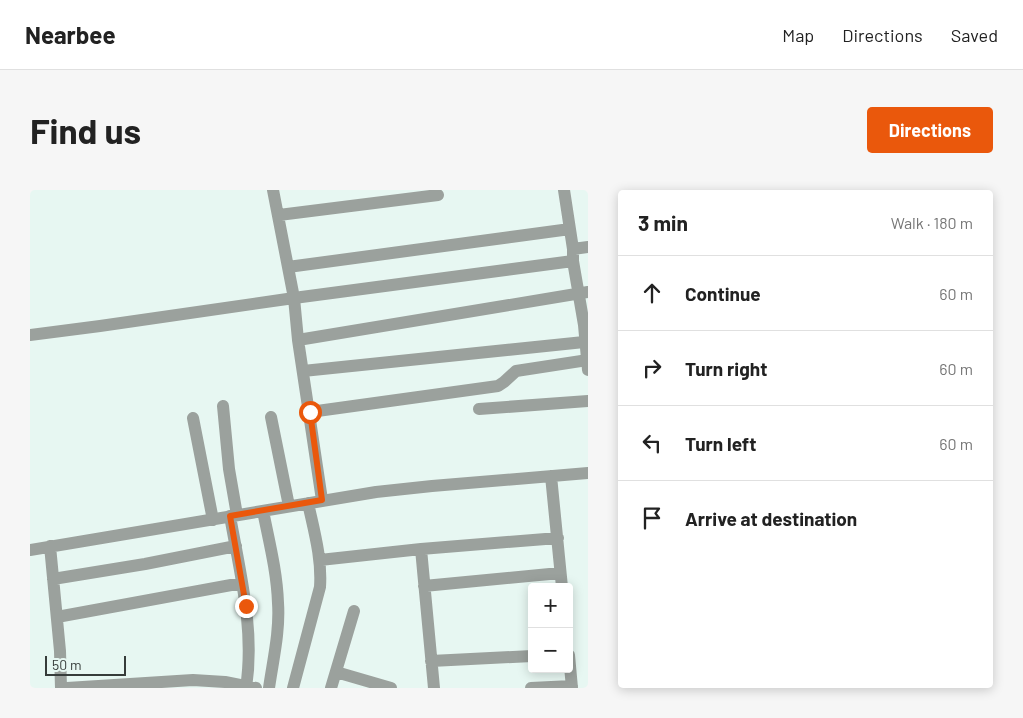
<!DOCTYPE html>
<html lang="en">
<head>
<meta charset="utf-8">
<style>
  :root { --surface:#fff; --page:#f6f6f6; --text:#222; --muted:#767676; --line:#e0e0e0; --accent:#ea580c }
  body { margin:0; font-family:Barlow,sans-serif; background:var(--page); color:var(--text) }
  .controls { position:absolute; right:15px; bottom:15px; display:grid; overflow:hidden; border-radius:5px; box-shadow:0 2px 12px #0003 }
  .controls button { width:45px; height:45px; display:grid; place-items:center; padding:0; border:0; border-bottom:1px solid var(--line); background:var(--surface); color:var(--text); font:25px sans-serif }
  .scale { position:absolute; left:15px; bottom:12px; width:81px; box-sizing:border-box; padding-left:5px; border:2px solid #363c3a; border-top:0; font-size:14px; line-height:18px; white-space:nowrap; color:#363c3a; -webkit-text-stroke:4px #e7f7f2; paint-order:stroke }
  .stop { position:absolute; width:15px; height:15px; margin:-11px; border:4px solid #ea580c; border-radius:50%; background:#fff }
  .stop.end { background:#ea580c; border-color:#fff; box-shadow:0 1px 5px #0008 }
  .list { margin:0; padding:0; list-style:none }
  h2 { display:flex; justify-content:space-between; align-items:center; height:65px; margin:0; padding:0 20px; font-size:21px }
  h2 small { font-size:16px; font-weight:400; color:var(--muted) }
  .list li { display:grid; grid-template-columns:32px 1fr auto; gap:15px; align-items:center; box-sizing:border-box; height:75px; padding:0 20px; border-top:1px solid var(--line) }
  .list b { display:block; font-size:19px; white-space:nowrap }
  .list em { font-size:16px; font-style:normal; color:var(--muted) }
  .icon { flex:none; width:28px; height:28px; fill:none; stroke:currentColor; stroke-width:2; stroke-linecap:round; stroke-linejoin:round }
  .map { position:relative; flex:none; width:558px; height:498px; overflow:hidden; border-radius:5px }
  header { display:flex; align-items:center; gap:30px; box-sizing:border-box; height:70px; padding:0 25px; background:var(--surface); border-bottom:1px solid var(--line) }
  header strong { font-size:24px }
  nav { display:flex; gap:28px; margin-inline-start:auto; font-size:18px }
  .intro { display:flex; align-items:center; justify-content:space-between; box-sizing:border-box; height:120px; padding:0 30px }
  h1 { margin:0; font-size:35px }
  .button { padding:12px 22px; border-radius:5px; background:var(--accent); color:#fff; font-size:18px; font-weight:700 }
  main { display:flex; gap:30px; padding:0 30px }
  aside { flex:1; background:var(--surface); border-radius:5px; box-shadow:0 2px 12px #0003 }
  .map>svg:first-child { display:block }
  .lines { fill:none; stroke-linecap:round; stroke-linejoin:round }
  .street { stroke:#9ba19d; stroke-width:12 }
  .route { stroke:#ea580c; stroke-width:6 }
</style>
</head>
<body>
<header>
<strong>Nearbee</strong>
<nav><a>Map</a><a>Directions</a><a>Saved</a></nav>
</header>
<div class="intro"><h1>Find us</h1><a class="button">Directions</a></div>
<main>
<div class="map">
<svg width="558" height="498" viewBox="0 0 558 498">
  <rect width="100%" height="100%" fill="#e7f7f2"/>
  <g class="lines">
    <path class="street" d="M243,0l21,108 4,42 24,160
      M534,0l9,59v12l11,64 4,45
      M249,25l159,-20
      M543,59l15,-2
      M258,77l282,-38
      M0,145l70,-9 194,-28 279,-37
      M268,150l290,-48
      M273,181l281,-29
      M193,216l6,63 8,46
      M449,219l109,-8
      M280,222l188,-26 6,-4 12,-11 72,-11
      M241,227l18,89
      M163,228l20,102
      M521,286l11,111
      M233,321c6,30 14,61 15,92 2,28 -5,57 -9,85
      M200,326c10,57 25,114 16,172
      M20,356l10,105 1,37
      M391,359l13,139
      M0,360l346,-58 56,-6 156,-13
      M290,370l101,-11 137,-11
      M23,389l92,-15 91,-18
      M394,396l136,-13
      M27,427l185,-34
      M539,465l3,33
      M401,471l101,-5
      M306,482l55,16
      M37,498l126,-8 32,2 31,6
      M263,498l27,-101c2,-29 -6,-56 -12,-84
      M301,498l23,-77
      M501,498l41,-2"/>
  </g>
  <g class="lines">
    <path class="route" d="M216,416l-16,-90 92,-16 -12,-88"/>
  </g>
</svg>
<div class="controls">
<button>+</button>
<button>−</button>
</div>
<div class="scale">50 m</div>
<div class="stop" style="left:280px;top:222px"></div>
<div class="stop end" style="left:216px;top:416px"></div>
</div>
<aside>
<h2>3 min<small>Walk · 180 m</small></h2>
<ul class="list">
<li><svg class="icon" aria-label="ahead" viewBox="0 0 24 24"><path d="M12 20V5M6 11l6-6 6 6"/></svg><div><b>Continue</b></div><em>60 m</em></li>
<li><svg class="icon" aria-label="right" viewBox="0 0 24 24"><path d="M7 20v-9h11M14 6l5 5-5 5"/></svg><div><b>Turn right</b></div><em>60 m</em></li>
<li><svg class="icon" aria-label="left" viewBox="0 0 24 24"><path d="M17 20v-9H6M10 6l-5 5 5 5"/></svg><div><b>Turn left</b></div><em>60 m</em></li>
<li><svg class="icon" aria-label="arrive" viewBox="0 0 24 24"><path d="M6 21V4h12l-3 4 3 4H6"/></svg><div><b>Arrive at destination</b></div></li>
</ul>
</aside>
</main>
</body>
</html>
